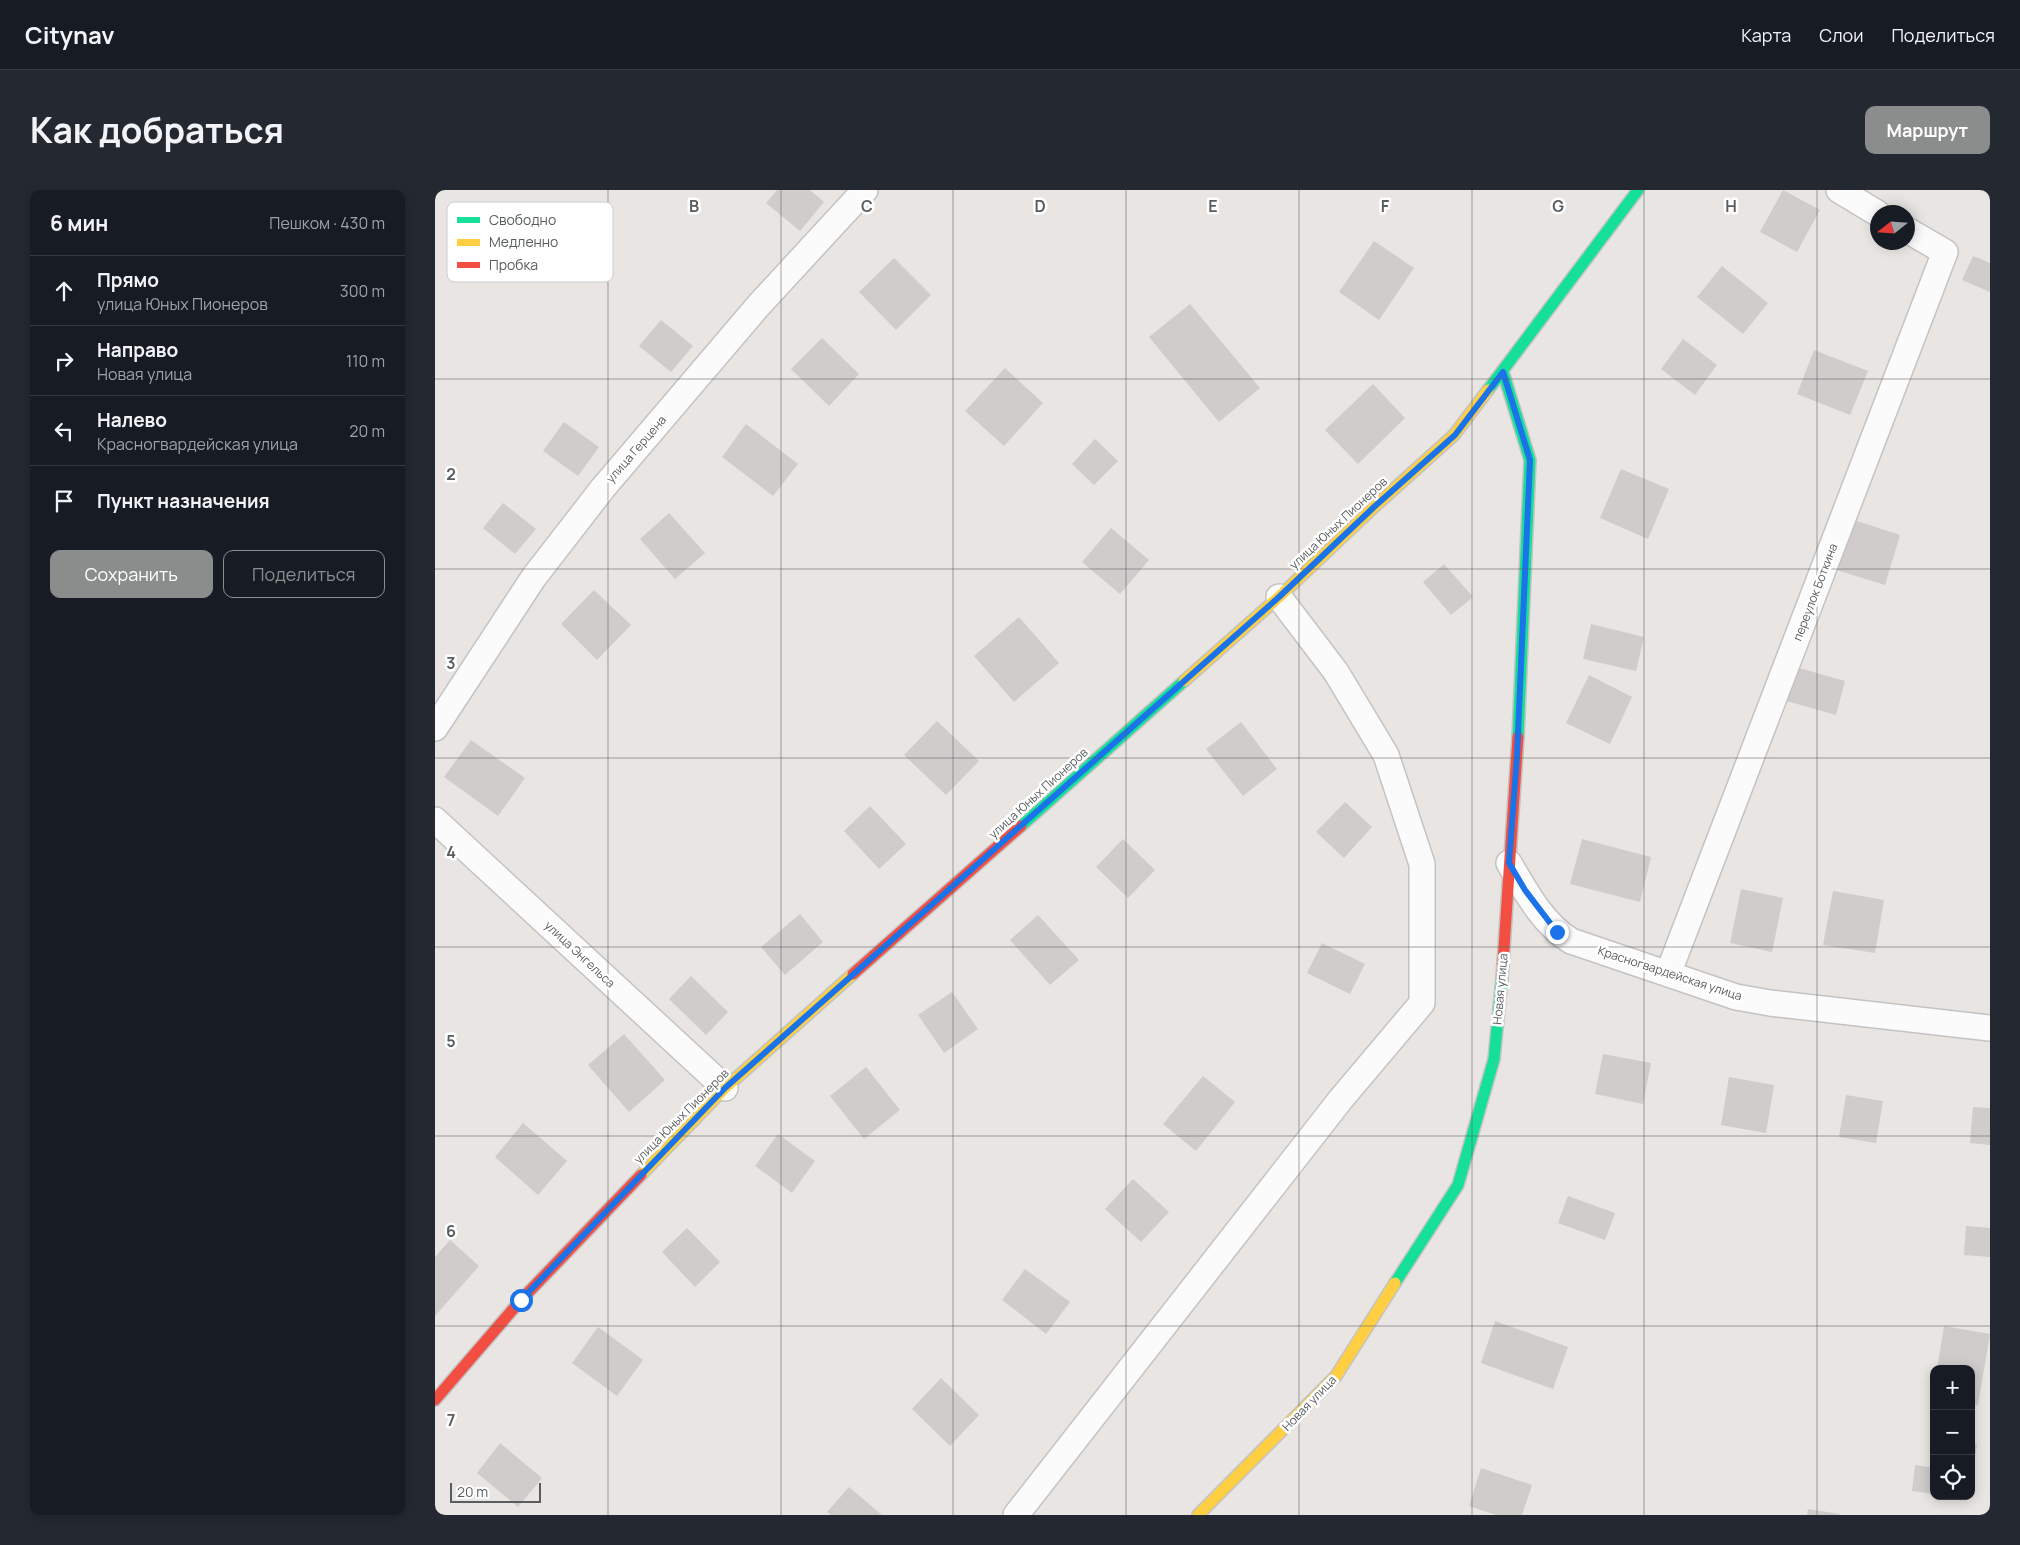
<!DOCTYPE html>
<html lang="ru">
<head>
<meta charset="utf-8">
<style>
  :root { --surface:#171b24; --page:#242831; --text:#f1f3f6; --muted:#9ea1a6; --line:#363941; --accent:#8b8d8d }
  body { margin:0; font-family:Manrope,sans-serif; background:var(--page); color:var(--text) }
  .controls { position:absolute; right:15px; bottom:15px; display:grid; overflow:hidden; border-radius:10px; box-shadow:0 2px 12px #0003 }
  .controls button { width:45px; height:45px; display:grid; place-items:center; padding:0; border:0; border-bottom:1px solid var(--line); background:var(--surface); color:var(--text); font:25px sans-serif }
  .compass { position:absolute; left:1435px; top:15px; width:45px; height:45px; border-radius:50%; background:var(--surface); box-shadow:0 2px 12px #0003; rotate:253deg }
  .scale { position:absolute; left:15px; bottom:12px; width:91px; box-sizing:border-box; padding-left:5px; border:2px solid #595d5f; border-top:0; font-size:14px; line-height:18px; white-space:nowrap; color:#595d5f; -webkit-text-stroke:4px #fff; paint-order:stroke }
  .stop { position:absolute; width:15px; height:15px; margin:-11px; border:4px solid #1a73e8; border-radius:50%; background:#fff }
  .stop.end { background:#1a73e8; border-color:#fff; box-shadow:0 1px 5px #0008 }
  .list { margin:0; padding:0; list-style:none }
  h2 { display:flex; justify-content:space-between; align-items:center; height:65px; margin:0; padding:0 20px; font-size:21px }
  h2 small { font-size:16px; font-weight:400; color:var(--muted) }
  .list li { display:grid; grid-template-columns:32px 1fr auto; gap:15px; align-items:center; box-sizing:border-box; height:70px; padding:0 20px; border-top:1px solid var(--line) }
  .list b { display:block; font-size:19px; white-space:nowrap }
  .list p { margin:0; font-size:16px; white-space:nowrap; color:var(--muted) }
  .list em { font-size:16px; font-style:normal; color:var(--muted) }
  .actions { display:flex; gap:10px; padding:15px 20px }
  .actions a { flex:1; padding:11px 0; border:1px solid var(--accent); border-radius:10px; text-align:center; font-size:18px; color:var(--accent) }
  .actions .main { background:var(--accent); color:#fff }
  .icon { flex:none; width:28px; height:28px; fill:none; stroke:currentColor; stroke-width:2; stroke-linecap:round; stroke-linejoin:round }
  .map { position:relative; flex:none; width:1555px; height:1325px; overflow:hidden; border-radius:10px }
  header { display:flex; align-items:center; gap:30px; box-sizing:border-box; height:70px; padding:0 25px; background:var(--surface); border-bottom:1px solid var(--line) }
  header strong { font-size:24px }
  nav { display:flex; gap:28px; margin-inline-start:auto; font-size:18px }
  .intro { display:flex; align-items:center; justify-content:space-between; box-sizing:border-box; height:120px; padding:0 30px }
  h1 { margin:0; font-size:35px }
  .button { padding:12px 22px; border-radius:10px; background:var(--accent); color:#fff; font-size:18px; font-weight:700 }
  main { display:flex; gap:30px; padding:0 30px }
  aside { flex:1; background:var(--surface); border-radius:10px; box-shadow:0 2px 12px #0003 }
  .map>svg:first-child { display:block }
  .building { fill:#cfcccb }
  .lines { fill:none; stroke-linecap:round; stroke-linejoin:round }
  .street-casing { stroke:#c4c3c3; stroke-width:28 }
  .fast-casing { stroke:#c3c3c3; stroke-width:14 }
  .slow-casing { stroke:#c3c3c3; stroke-width:14 }
  .jam-casing { stroke:#c3c3c3; stroke-width:14 }
  .street { stroke:#fcfbfb; stroke-width:25 }
  .fast { stroke:#16e098; stroke-width:11 }
  .slow { stroke:#ffcf43; stroke-width:11 }
  .jam { stroke:#f24e42; stroke-width:11 }
  .route { stroke:#1a73e8; stroke-width:6 }
  .grid { fill:none; stroke:#595d5f; stroke-width:1; stroke-opacity:0.55 }
  .labels { text-anchor:middle; dominant-baseline:central; stroke-width:5; stroke-linejoin:round; paint-order:stroke }
  .street-label { font-size:12px; fill:#595d5f; stroke:#fff }
  .key { fill:#fff; stroke:#cdcecf; stroke-width:1 }
  .key-label { font-size:14px; fill:#595d5f }
  .grid-label { font-size:16px; text-anchor:middle; font-weight:bold; fill:#595d5f; stroke:#fff; stroke-width:5; stroke-linejoin:round; paint-order:stroke }
</style>
</head>
<body>
<header>
<strong>Citynav</strong>
<nav><a>Карта</a><a>Слои</a><a>Поделиться</a></nav>
</header>
<div class="intro"><h1>Как добраться</h1><a class="button">Маршрут</a></div>
<main>
<aside>
<h2>6 мин<small>Пешком · 430 m</small></h2>
<ul class="list">
<li><svg class="icon" aria-label="ahead" viewBox="0 0 24 24"><path d="M12 20V5M6 11l6-6 6 6"/></svg><div><b>Прямо</b><p>улица Юных Пионеров</p></div><em>300 m</em></li>
<li><svg class="icon" aria-label="right" viewBox="0 0 24 24"><path d="M7 20v-9h11M14 6l5 5-5 5"/></svg><div><b>Направо</b><p>Новая улица</p></div><em>110 m</em></li>
<li><svg class="icon" aria-label="left" viewBox="0 0 24 24"><path d="M17 20v-9H6M10 6l-5 5 5 5"/></svg><div><b>Налево</b><p>Красногвардейская улица</p></div><em>20 m</em></li>
<li><svg class="icon" aria-label="arrive" viewBox="0 0 24 24"><path d="M6 21V4h12l-3 4 3 4H6"/></svg><div><b>Пункт назначения</b></div></li>
</ul>
<div class="actions"><a class="main">Сохранить</a><a>Поделиться</a></div>
</aside>
<div class="map">
<svg width="1555" height="1325" viewBox="0 0 1555 1325">
  <rect width="100%" height="100%" fill="#e8e5e2"/>
  <path class="building" d="M342,0h33l14,12 -24,29 -34,-28z
    M1348,0l37,20 -23,42 -37,-20z
    M939,51l40,27 -35,52 -40,-28z
    M1538,66l17,7v29l-28,-12z
    M459,68l37,37 -35,35 -37,-38z
    M1287,76l46,37 -25,31 -46,-37z
    M755,114l70,84 -41,34 -70,-85z
    M226,130l32,26 -22,26 -32,-26z
    M387,148l37,36 -30,32 -38,-37z
    M1248,149l34,26 -22,30 -34,-26z
    M1379,160l54,21 -18,44 -53,-21z
    M570,178l38,35 -39,43 -39,-35z
    M938,194l32,34 -47,46 -33,-34z
    M129,232l35,25 -21,29 -35,-25z
    M311,234l52,40 -25,32 -51,-39z
    M660,249l23,22 -24,24 -22,-21z
    M1186,279l48,20 -21,50 -48,-21z
    M68,313l33,26 -21,25 -32,-26z
    M234,323l36,40 -30,26 -35,-40z
    M1413,328l52,17 -15,50 -52,-16z
    M676,338l38,32 -29,34 -38,-32z
    M1009,374l29,33 -22,18 -28,-33z
    M159,400l37,35 -34,35 -36,-36z
    M584,427l40,46 -45,39 -40,-46z
    M1156,434l53,13 -8,34 -53,-12z
    M1357,476l53,15 -9,34 -53,-15z
    M1154,485l43,22 -22,47 -44,-21z
    M502,531l42,40 -33,34 -42,-40z
    M806,532l36,47 -34,27 -37,-47z
    M36,550l54,38 -27,38 -54,-39z
    M910,612l27,25 -28,31 -28,-26z
    M435,616l36,38 -27,25 -35,-38z
    M688,649l32,31 -27,28 -32,-31z
    M1147,649l69,18 -11,45 -70,-18z
    M1306,699l42,9 -11,54 -42,-9z
    M1398,701l51,9 -9,53 -52,-8z
    M365,724l23,28 -38,33 -24,-28z
    M603,725l41,45 -29,25 -40,-45z
    M887,753l43,21 -15,30 -43,-21z
    M256,786l37,36 -22,23 -37,-36z
    M517,802l26,37 -34,24 -26,-38z
    M189,844l41,46 -36,32 -41,-47z
    M1168,864l48,9 -8,41 -48,-10z
    M431,877l34,43 -36,29 -34,-43z
    M768,886l32,26 -39,49 -33,-27z
    M1294,887l45,8 -8,48 -45,-8z
    M1411,905l37,6 -7,42 -37,-6z
    M1538,917l17,1v37l-20,-2z
    M88,933l44,38 -29,34 -43,-38z
    M343,944l37,27 -23,32 -37,-27z
    M698,989l36,33 -28,30 -36,-33z
    M1133,1006l47,17 -10,27 -47,-17z
    M1531,1036l24,2v29l-26,-2z
    M252,1038l33,34 -25,25 -33,-35z
    M15,1050l29,26 -44,50v-59z
    M590,1079l45,33 -24,32 -44,-34z
    M1060,1131l73,26 -15,42 -72,-26z
    M1509,1136l46,8 -12,71 -7,-1v-35h-34z
    M163,1137l45,33 -26,36 -45,-33z
    M506,1188l38,37 -29,31 -38,-37z
    M65,1253l42,35 -24,29 -41,-34z
    M1536,1253l6,1 -5,32h-1z
    M1480,1275l19,3v26l-22,-3z
    M1046,1278l51,17 -10,30h-26l-27,-9z
    M414,1297l33,28h-51l-4,-3z
    M1373,1319l32,5 -1,1h-32z"/>
  <g class="lines">
    <g class="street-casing">
      <path id="street" d="M1404,0l38,23
        M0,538l99,-151 69,-89 155,-182 107,-116
        M0,630l290,268
        M1074,673c17,29 33,60 62,78l165,56 34,6 220,25
        M1233,784l277,-722 -38,-22
        M581,1325l325,-416 81,-96v-139l-36,-109 -50,-83 -57,-75"/>
    </g>
    <g class="fast-casing">
      <path id="fast" d="M1068,182l27,88 -12,277
        M1053,200l150,-200
        M586,636l163,-145
        M960,1093l63,-98 36,-126 8,-81"/>
    </g>
    <g class="slow-casing">
      <path id="slow" d="M749,491l95,-84 95,-90 80,-72 34,-45
        M206,985l84,-87 128,-114
        M763,1325l138,-139 59,-93"/>
    </g>
    <g class="jam-casing">
      <path id="jam" d="M418,784l168,-148
        M1067,788l16,-241
        M0,1210l86,-100 120,-125"/>
    </g>
    <use href="#street" class="street"/>
    <use href="#fast" class="fast"/>
    <use href="#slow" class="slow"/>
    <use href="#jam" class="jam"/>
  </g>
  <g class="lines">
    <path class="route" d="M86,1110l204,-212 554,-491 95,-90 81,-72 48,-63 27,88 -13,296 -8,107 16,27 32,42"/>
  </g>
  <path class="grid" d="M173,0v1325M346,0v1325M518,0v1325M691,0v1325M864,0v1325M1037,0v1325M1209,0v1325M1382,0v1325M0,189h1555M0,379h1555M0,568h1555M0,757h1555M0,946h1555M0,1136h1555"/>
  <g class="labels">
    <g class="street-label">
      <text transform="translate(201 259) rotate(-49)">улица Герцена</text>
      <text transform="translate(903 333) rotate(-43)">улица Юных Пионеров</text>
      <text transform="translate(1380 402) rotate(-69)">переулок Боткина</text>
      <text transform="translate(603 603) rotate(-42)">улица Юных Пионеров</text>
      <text transform="translate(145 764) rotate(43)">улица Энгельса</text>
      <text transform="translate(1235 783) rotate(18)">Красногвардейская улица</text>
      <text transform="translate(1065 799) rotate(-85)">Новая улица</text>
      <text transform="translate(246 926) rotate(-45)">улица Юных Пионеров</text>
      <text transform="translate(874 1213) rotate(-46)">Новая улица</text>
    </g>
  </g>
  <rect x="12" y="12" width="166" height="80" rx="8" class="key"/>
  <rect x="22" y="27" width="23" height="6" fill="#16e098"/>
  <rect x="22" y="49" width="23" height="7" fill="#ffcf43"/>
  <rect x="22" y="72" width="23" height="6" fill="#f24e42"/>
  <g class="key-label">
    <text x="54" y="35">Свободно</text>
    <text x="54" y="57">Медленно</text>
    <text x="54" y="80">Пробка</text>
  </g>
  <g class="grid-label">
    <text x="259" y="22">B</text>
    <text x="432" y="22">C</text>
    <text x="605" y="22">D</text>
    <text x="778" y="22">E</text>
    <text x="950" y="22">F</text>
    <text x="1123" y="22">G</text>
    <text x="1296" y="22">H</text>
    <text x="16" y="290">2</text>
    <text x="16" y="479">3</text>
    <text x="16" y="668">4</text>
    <text x="16" y="857">5</text>
    <text x="16" y="1047">6</text>
    <text x="16" y="1236">7</text>
  </g>
</svg>
<div class="controls">
<button>+</button>
<button>−</button>
<button><svg class="icon" aria-label="locate" viewBox="0 0 24 24"><circle cx="12" cy="12" r="6"/><path d="M12 2v4M12 18v4M2 12h4M18 12h4"/></svg></button>
</div>
<svg class="compass" viewBox="-18 -18 36 36"><path d="M0-13l5 13h-10z" fill="#e53935"/><path d="M0 13l5-13h-10z" fill="#9ea1a6"/></svg>
<div class="scale">20 m</div>
<div class="stop" style="left:86px;top:1110px"></div>
<div class="stop end" style="left:1122px;top:742px"></div>
</div>
</main>
</body>
</html>
